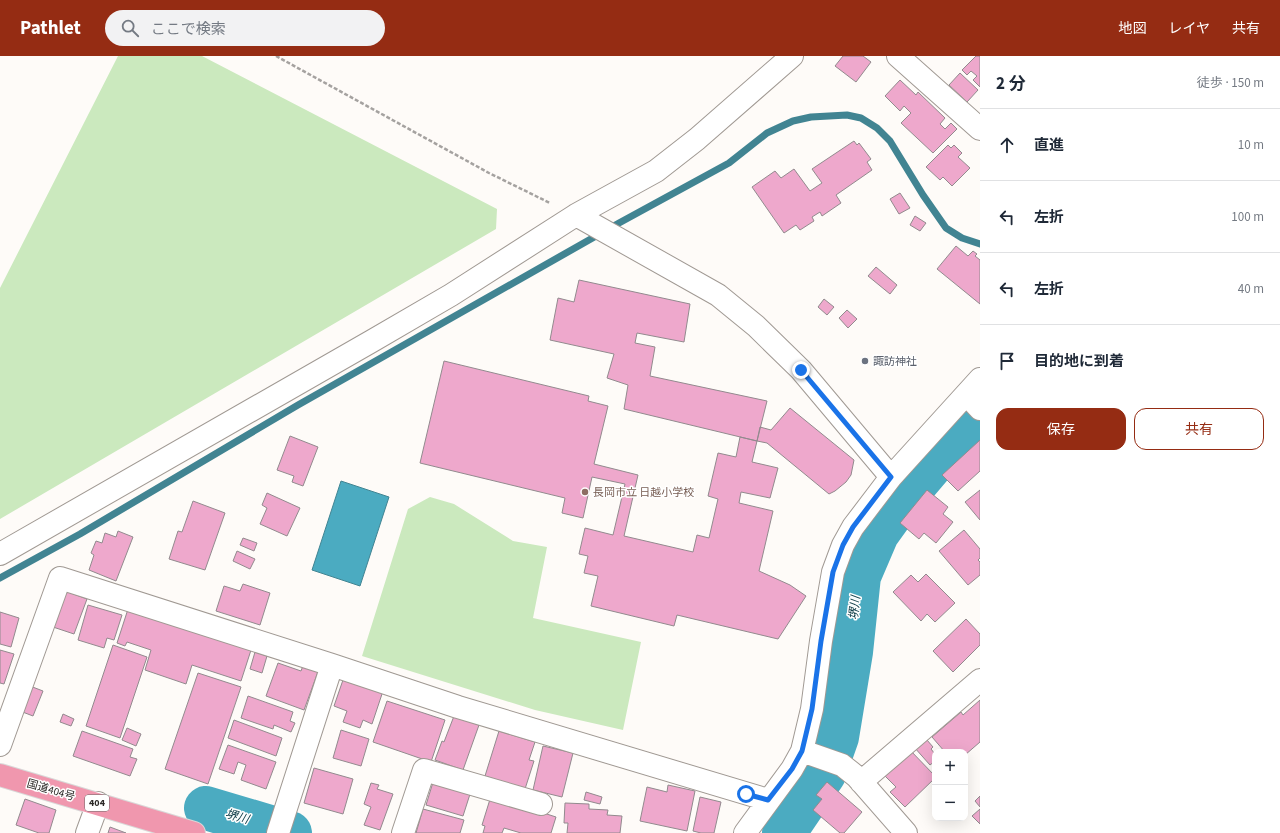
<!DOCTYPE html>
<html lang="ja">
<head>
<meta charset="utf-8">
<style>
  :root { --surface:#fff; --page:#f2f2f3; --text:#1f2937; --muted:#747a83; --line:#e0e1e3; --accent:#952c13 }
  body { margin:0; font-family:"Source Sans 3","Noto Sans JP",sans-serif; background:var(--page); color:var(--text) }
  .controls { position:absolute; right:12px; bottom:12px; display:grid; overflow:hidden; border-radius:8px; box-shadow:0 4px 16px #0002 }
  .controls button { width:36px; height:36px; display:grid; place-items:center; padding:0; border:0; border-bottom:1px solid var(--line); background:var(--surface); color:var(--text); font:20px sans-serif }
  .stop { position:absolute; width:12px; height:12px; margin:-9px; border:3px solid #1a73e8; border-radius:50%; background:#fff }
  .stop.end { background:#1a73e8; border-color:#fff; box-shadow:0 1px 4px #0008 }
  .list { margin:0; padding:0; list-style:none }
  h2 { display:flex; justify-content:space-between; align-items:center; height:52px; margin:0; padding:0 16px; font-size:17px }
  h2 small { font-size:13px; font-weight:400; color:var(--muted) }
  .list li { display:grid; grid-template-columns:26px 1fr auto; gap:12px; align-items:center; box-sizing:border-box; height:72px; padding:0 16px; border-top:1px solid var(--line) }
  .list b { display:block; font-size:15px; white-space:nowrap }
  .list em { font-size:13px; font-style:normal; color:var(--muted) }
  .actions { display:flex; gap:8px; padding:12px 16px }
  .actions a { flex:1; padding:9px 0; border:1px solid var(--accent); border-radius:12px; text-align:center; font-size:14px; color:var(--accent) }
  .actions .main { background:var(--accent); color:#fff }
  .icon { flex:none; width:22px; height:22px; fill:none; stroke:currentColor; stroke-width:2; stroke-linecap:round; stroke-linejoin:round }
  .map { position:relative; flex:none; width:980px; height:777px; overflow:hidden }
  header { display:flex; align-items:center; gap:24px; box-sizing:border-box; height:56px; padding:0 20px; background:var(--accent); color:#fff }
  header strong { font-size:19px }
  nav { display:flex; gap:22px; margin-inline-start:auto; font-size:14px }
  .search { width:280px; height:36px; background:var(--page); display:flex; align-items:center; gap:10px; box-sizing:border-box; padding:0 14px; border-radius:22px; color:var(--muted); font-size:15px }
  main { display:flex }
  aside { flex:1; background:var(--surface) }
  .map>svg:first-child { display:block }
  .green { fill:#cbe9be }
  .water { fill:#4babc1; stroke:#418492 }
  .lines { fill:none; stroke-linecap:round; stroke-linejoin:round }
  .stream { stroke:#418492; stroke-width:7 }
  .river { stroke:#4babc1; stroke-width:44 }
  .building { fill:#eea8cc; stroke:#928a8e }
  .minor-casing { stroke:#a09993; stroke-width:24 }
  .trunk-casing { stroke:#d9d8d8; stroke-width:24 }
  .path { stroke:#a5a2a0; stroke-width:2.5; stroke-dasharray:4 2; stroke-linecap:butt }
  .minor { stroke:#fff; stroke-width:22 }
  .trunk { stroke:#f097ae; stroke-width:22 }
  .route { stroke:#1a73e8; stroke-width:5 }
  .worship-dot { fill:#6b7280; stroke:#fff; stroke-width:1.5 }
  .education-dot { fill:#8d6e63; stroke:#fff; stroke-width:1.5 }
  .labels { text-anchor:middle; dominant-baseline:central; stroke-width:3; stroke-linejoin:round; paint-order:stroke }
  .shield { fill:#fff; stroke:#6b6867; stroke-width:1 }
  .shield-label { font-size:10px; font-weight:bold; fill:#2b2826 }
  .worship-label { font-size:11px; fill:#5b616d; stroke:#fff; text-anchor:start }
  .education-label { font-size:11px; fill:#785e54; stroke:#fff; text-anchor:start }
  .street-label { font-size:11px; fill:#2b2826; stroke:#fff }
  .water-label { font-size:12px; font-style:italic; fill:#17434d; stroke:#fff }
</style>
</head>
<body>
<header>
<strong>Pathlet</strong>
<div class="search"><svg class="icon" aria-label="search" viewBox="0 0 24 24"><circle cx="10" cy="10" r="6"/><path d="M15 15l6 6"/></svg>ここで検索</div>
<nav><a>地図</a><a>レイヤ</a><a>共有</a></nav>
</header>
<main>
<div class="map">
<svg width="980" height="777" viewBox="0 0 980 777">
  <rect width="100%" height="100%" fill="#fefbf8"/>
  <path class="green" d="M118,0h84l295,153 -1,20 -496,290v-231z
    M430,441l24,7 59,37 34,6 -14,71 108,24 -18,88 -88,-20 -173,-54 46,-147z"/>
  <path class="water" d="M341,425l48,16 -29,89 -48,-16z"/>
  <g class="lines">
    <path class="stream" d="M0,522l80,-44 218,-129 321,-182 110,-60 38,-30 26,-12 18,-4 36,-2 14,3 16,10 13,13 33,54 23,33 16,10 18,6
      M202,760l4,-8"/>
    <path class="river" d="M206,752l84,25
      M784,777l40,-59 13,-37 14,-85 8,-76 18,-42 23,-32 80,-94"/>
  </g>
  <path class="building" d="M843,0h20l8,6 -15,20 -21,-16z
    M976,0h4v31l-7,-7 4,-4 -6,-5 -4,4 -5,-5z
    M960,17l18,17 -11,12 -18,-17z
    M900,24l16,15 2,-3 27,26 -5,6 5,5 6,-6 6,6 -24,24 -32,-30 10,-10 -7,-7 -4,5 -15,-15z
    M854,85l3,4 2,-2 12,16 -4,3 5,8 -36,25 5,8 -19,13 -2,-4 -8,5 2,4 -14,9 -4,-5 -12,8 -32,-46 23,-16 6,7 13,-9 16,22 12,-8 -10,-14z
    M948,89l3,3 3,-3 8,8 -4,4 12,11 -18,18 -9,-9 -3,3 -14,-13z
    M900,137l10,15 -11,6 -9,-15z
    M915,160l11,7 -6,8 -10,-6z
    M956,190l12,10 5,-5 4,3 -2,2 5,4v44l-43,-35z
    M876,211l21,18 -7,9 -22,-18z
    M579,224l111,24 -6,38 -47,-9 -2,10 20,4 -5,29 117,25 -10,40 -133,-32 4,-24 -21,-7 7,-24 -64,-14 8,-42 16,4z
    M824,243l10,8 -7,8 -9,-8z
    M847,254l10,9 -9,9 -9,-10z
    M444,305l145,35 -1,5 20,5 -14,58 44,11 -14,61 69,16 4,-17 12,3 9,-39 -10,-3 10,-43 18,4 4,-20 17,4 -5,21 26,6 -8,30 -29,-6 -2,11 34,8 -14,60 31,14 16,11 -28,43 -101,-24 -3,11 -83,-20 7,-30 -14,-3 4,-17 -9,-2 6,-26 28,7 12,-51 -33,-7 -9,41 -21,-5 3,-15 -145,-35z
    M790,352l64,52 -3,15 -5,7 -11,9 -6,3 -62,-51 -10,-2 3,-14 11,3z
    M290,380l28,11 -15,39 -11,-4 2,-6 -17,-6z
    M980,384v31l-22,20 -16,-16z
    M927,434l21,17 -5,7 10,8 -17,21 -12,-10 -5,6 -19,-16z
    M980,434v30l-15,-18z
    M267,437l33,15 -13,28 -27,-12 7,-16 -5,-3z
    M193,445l32,12 -20,57 -36,-11 9,-28 4,1z
    M964,474l16,19v9l-2,2 2,2v13l-12,10 -29,-34z
    M118,475l15,6 -17,44 -27,-11 5,-15 -3,-2 5,-12 6,2 3,-10 11,4z
    M243,482l14,5 -3,8 -14,-6z
    M237,495l18,8 -5,10 -17,-8z
    M926,518l29,29 -20,19 -8,-8 -6,7 -28,-29 18,-17 7,7z
    M243,528l27,9 -10,32 -44,-14 8,-25 16,5z
    M63,534l24,9 -13,35 -24,-8z
    M88,549l34,10 -8,25 -7,-2 -3,10 -26,-8z
    M129,550l123,41 -11,34 -49,-16 -6,19 -41,-14 6,-20 -24,-8 -2,4 -8,-3z
    M0,556l19,6 -8,29 -11,-3z
    M966,563l14,15v11l-27,27 -20,-21z
    M113,589l34,12 -27,81 -34,-12z
    M0,594l14,4 -10,30 -4,-1z
    M255,596l12,4 -5,17 -12,-4z
    M278,607l23,8 3,-8 15,6 -15,41 -38,-14z
    M198,617l43,14 -33,97 -43,-15z
    M344,621l39,14 -11,33 -9,-4 -3,8 -17,-6 4,-11 -13,-5z
    M30,630l13,5 -10,25 -13,-5z
    M248,640l45,16 -3,9 5,2 -4,9 -17,-7 -1,4 -32,-11z
    M980,644v42l-15,13v-3h-20l-13,-15 29,-25 2,3z
    M387,645l58,19 -14,42 -58,-20z
    M63,658l11,5 -3,7 -11,-4z
    M454,660l25,9 -16,45 -28,-10 7,-19 2,1z
    M234,664l48,18 -6,18 -48,-18z
    M127,672l14,6 -5,12 -14,-6z
    M341,674l28,9 -8,27 -28,-8z
    M82,675l51,18 -3,8 7,2 -7,17 -57,-20z
    M499,675l36,11 -6,18 5,1 -9,28 -40,-13z
    M923,683l2,3 2,-2 6,7 -2,2 4,5v7l-5,4 -16,-18z
    M228,689l48,17 -10,27 -25,-9 5,-15 -8,-3 -4,12 -15,-5z
    M543,690l30,7 -11,44 -29,-7z
    M909,693l26,27v2l-30,29 -15,-15 6,-5 -13,-13z
    M314,712l39,11 -10,35 -39,-11z
    M434,723l37,12 -8,25 -37,-11z
    M827,726l35,30 -18,21h-4l-27,-23 9,-11 -6,-4z
    M371,727l8,2 -2,4 16,5 -13,36 -16,-5 7,-18 -7,-3z
    M668,729l27,6 -8,40 -47,-10 7,-34 20,5z
    M586,736l16,5 -2,7 -16,-4z
    M491,740l65,21 -5,16h-30l-17,-5 -2,5h-19l2,-7 -3,-1z
    M980,740v11l-5,-6z
    M700,741l21,5 -7,31h-13l-8,-2z
    M25,743l31,11 -7,23h-10l-23,-8z
    M565,747l24,1v5l19,1 -1,5 15,1 -2,17h-53l1,-10h-4z
    M423,753l41,11 -4,13h-44z
    M980,753v15l-8,-8z
    M110,771l16,6h-18z"/>
  <g class="lines">
    <g class="minor-casing">
      <path id="minor" d="M898,0l82,73
        M576,159l142,80 38,31 45,44 90,107
        M967,339l13,14
        M0,498l372,-213 79,-46 125,-80 80,-44 41,-32 95,-83
        M0,689l60,-167 272,87 126,42 310,93
        M802,695l40,14 15,12 49,56
        M861,726l119,-102
        M87,777l11,-30
        M278,777l54,-168
        M403,777l21,-63 117,34
        M745,777l47,-64 10,-18 10,-42 9,-68 12,-69 10,-27 10,-18 38,-50 89,-98"/>
    </g>
    <g class="trunk-casing">
      <path id="trunk" d="M0,719l194,58"/>
    </g>
    <path class="path" d="M276,0l213,117 61,30"/>
    <use href="#minor" class="minor"/>
    <use href="#trunk" class="trunk"/>
  </g>
  <g class="lines">
    <path class="route" d="M746,738l22,6 24,-31 10,-18 10,-42 9,-68 12,-69 10,-27 10,-18 38,-50 -90,-107"/>
  </g>
  <circle class="worship-dot" cx="865" cy="305" r="4"/>
  <circle class="education-dot" cx="585" cy="436" r="4"/>
  <g class="labels">
    <rect class="shield" x="85" y="739" width="24" height="16" rx="3"/>
    <g class="shield-label">
      <text x="97" y="747">404</text>
    </g>
    <g class="worship-label">
      <text x="873" y="305">諏訪神社</text>
    </g>
    <g class="education-label">
      <text x="593" y="436">長岡市立 日越小学校</text>
    </g>
    <g class="street-label">
      <text transform="translate(51 734) rotate(16)">国道404号</text>
    </g>
    <g class="water-label">
      <text transform="translate(855 552) rotate(-84)">堺川</text>
      <text transform="translate(237 761) rotate(16)">堺川</text>
    </g>
  </g>
</svg>
<div class="controls">
<button>+</button>
<button>−</button>
</div>
<div class="stop" style="left:746px;top:738px"></div>
<div class="stop end" style="left:801px;top:314px"></div>
</div>
<aside>
<h2>2 分<small>徒歩 · 150 m</small></h2>
<ul class="list">
<li><svg class="icon" aria-label="ahead" viewBox="0 0 24 24"><path d="M12 20V5M6 11l6-6 6 6"/></svg><div><b>直進</b></div><em>10 m</em></li>
<li><svg class="icon" aria-label="left" viewBox="0 0 24 24"><path d="M17 20v-9H6M10 6l-5 5 5 5"/></svg><div><b>左折</b></div><em>100 m</em></li>
<li><svg class="icon" aria-label="left" viewBox="0 0 24 24"><path d="M17 20v-9H6M10 6l-5 5 5 5"/></svg><div><b>左折</b></div><em>40 m</em></li>
<li><svg class="icon" aria-label="arrive" viewBox="0 0 24 24"><path d="M6 21V4h12l-3 4 3 4H6"/></svg><div><b>目的地に到着</b></div></li>
</ul>
<div class="actions"><a class="main">保存</a><a>共有</a></div>
</aside>
</main>
</body>
</html>
